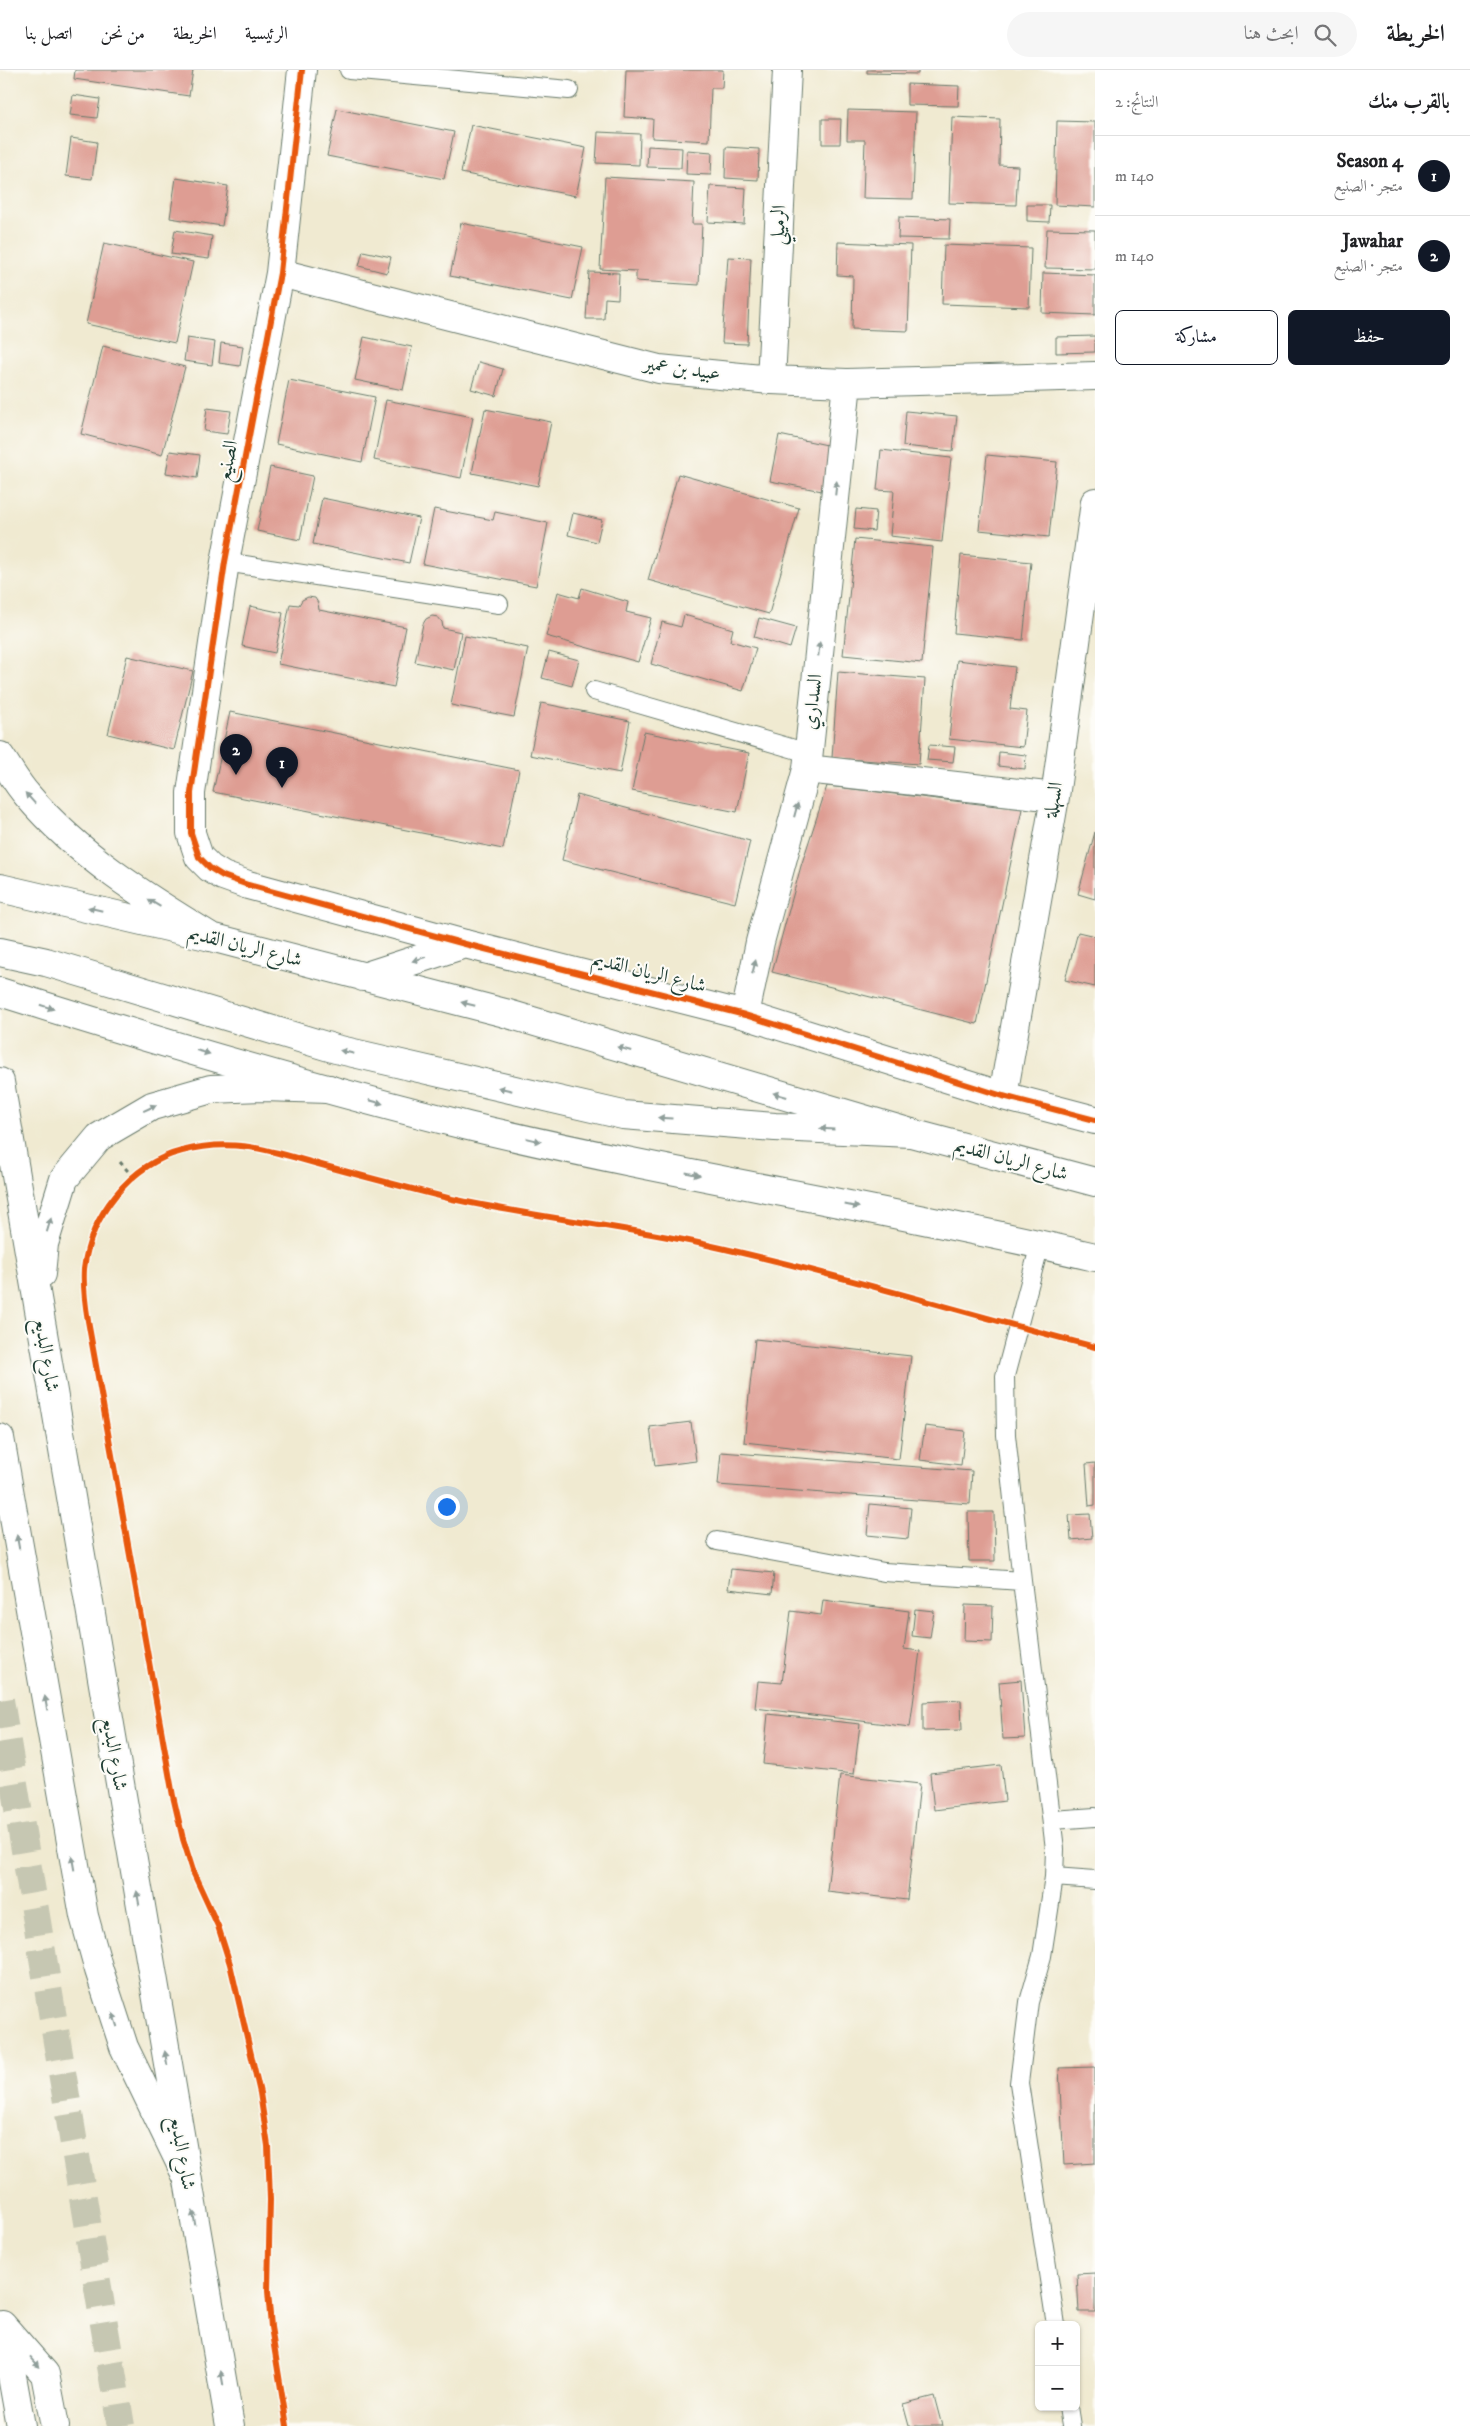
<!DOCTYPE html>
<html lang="ar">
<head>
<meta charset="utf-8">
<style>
  :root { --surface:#fff; --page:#f6f6f6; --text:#202124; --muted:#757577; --line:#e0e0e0; --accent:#111827 }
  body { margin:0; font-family:"IM FELL DW Pica",Amiri,serif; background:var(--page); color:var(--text); direction:rtl }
  .controls { position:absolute; right:15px; bottom:15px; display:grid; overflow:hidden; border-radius:8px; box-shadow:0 1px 4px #0004 }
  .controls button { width:45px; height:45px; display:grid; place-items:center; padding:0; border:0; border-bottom:1px solid var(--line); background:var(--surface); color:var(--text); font:25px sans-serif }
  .you { position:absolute; left:446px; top:1436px; width:18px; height:18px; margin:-12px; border:4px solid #fff; border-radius:50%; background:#1a73e8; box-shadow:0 0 0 8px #1a73e833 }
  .badge { display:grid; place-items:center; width:32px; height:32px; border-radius:50%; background:var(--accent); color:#fff; font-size:16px; font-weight:700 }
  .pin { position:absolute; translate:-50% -41px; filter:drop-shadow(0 1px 2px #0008) }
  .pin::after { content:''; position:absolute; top:26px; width:18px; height:15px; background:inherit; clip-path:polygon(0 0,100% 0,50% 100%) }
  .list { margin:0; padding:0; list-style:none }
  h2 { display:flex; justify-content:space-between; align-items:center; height:65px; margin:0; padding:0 20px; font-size:21px }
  h2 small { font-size:16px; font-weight:400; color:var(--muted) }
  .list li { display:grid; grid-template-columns:32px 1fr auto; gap:15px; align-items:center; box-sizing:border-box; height:80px; padding:0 20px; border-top:1px solid var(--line) }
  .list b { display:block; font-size:19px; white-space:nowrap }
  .list p { margin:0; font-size:16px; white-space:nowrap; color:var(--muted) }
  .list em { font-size:16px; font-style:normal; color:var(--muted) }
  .actions { display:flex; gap:10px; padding:15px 20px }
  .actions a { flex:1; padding:11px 0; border:1px solid var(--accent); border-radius:8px; text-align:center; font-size:18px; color:var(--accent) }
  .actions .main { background:var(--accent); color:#fff }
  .icon { flex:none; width:28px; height:28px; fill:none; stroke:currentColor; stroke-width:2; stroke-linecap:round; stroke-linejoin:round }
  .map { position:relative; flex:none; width:1095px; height:2356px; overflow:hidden; direction:ltr }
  header { display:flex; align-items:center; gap:30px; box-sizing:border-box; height:70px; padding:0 25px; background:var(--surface); border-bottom:1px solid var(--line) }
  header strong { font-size:24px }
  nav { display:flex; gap:28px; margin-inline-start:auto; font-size:18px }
  .search { width:350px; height:45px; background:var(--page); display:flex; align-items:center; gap:12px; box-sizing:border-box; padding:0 18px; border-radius:28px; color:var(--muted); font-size:19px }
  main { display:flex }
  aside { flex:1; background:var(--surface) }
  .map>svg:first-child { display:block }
  .building { fill:#de9d93 }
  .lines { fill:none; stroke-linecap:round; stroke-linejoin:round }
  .trunk-tunnel { stroke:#c6c7b2; stroke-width:28; stroke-dasharray:28 14; stroke-linecap:butt }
  .service-casing { stroke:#687a6b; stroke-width:20 }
  .minor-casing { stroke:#687a6b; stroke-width:30 }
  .tertiary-casing { stroke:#687a6b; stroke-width:30 }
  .secondary-casing { stroke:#687a6b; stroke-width:30 }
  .trunk-casing { stroke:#687a6b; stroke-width:30 }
  .path { stroke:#687a6b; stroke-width:3; stroke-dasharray:4 4; stroke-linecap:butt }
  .service { stroke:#fff; stroke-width:18 }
  .minor { stroke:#fff; stroke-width:28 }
  .tertiary { stroke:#fff; stroke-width:28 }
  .secondary { stroke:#fff; stroke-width:28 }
  .trunk { stroke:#fff; stroke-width:28 }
  .cycleway-casing { stroke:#fdfcf7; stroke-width:9 }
  .cycleway { stroke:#e8590c; stroke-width:6 }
  .oneway { fill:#8f9e9a }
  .labels { text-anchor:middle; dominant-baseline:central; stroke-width:4; stroke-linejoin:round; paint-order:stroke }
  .street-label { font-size:20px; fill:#1f3d34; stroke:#fdfcf7 }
</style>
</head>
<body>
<header>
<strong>الخريطة</strong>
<div class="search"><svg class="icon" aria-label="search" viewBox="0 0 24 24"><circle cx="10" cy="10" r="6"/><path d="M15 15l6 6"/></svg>ابحث هنا</div>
<nav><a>الرئيسية</a><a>الخريطة</a><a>من نحن</a><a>اتصل بنا</a></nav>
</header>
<main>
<aside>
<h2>بالقرب منك<small>النتائج: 2</small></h2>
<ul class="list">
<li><span class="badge">1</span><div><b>4 Season</b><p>متجر · الصنيع</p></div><em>140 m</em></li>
<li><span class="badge">2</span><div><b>Jawahar</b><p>متجر · الصنيع</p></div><em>140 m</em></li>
</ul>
<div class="actions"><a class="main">حفظ</a><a>مشاركة</a></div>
</aside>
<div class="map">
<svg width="1095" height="2356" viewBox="0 0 1095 2356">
  <rect width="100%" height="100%" fill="#fdfcf7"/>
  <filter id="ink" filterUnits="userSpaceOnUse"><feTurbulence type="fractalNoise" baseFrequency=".02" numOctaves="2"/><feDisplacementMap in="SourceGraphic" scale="10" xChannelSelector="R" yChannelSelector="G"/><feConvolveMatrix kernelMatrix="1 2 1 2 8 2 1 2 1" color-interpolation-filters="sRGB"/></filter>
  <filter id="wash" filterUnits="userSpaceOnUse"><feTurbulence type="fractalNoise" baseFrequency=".0096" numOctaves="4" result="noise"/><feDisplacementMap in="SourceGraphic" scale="20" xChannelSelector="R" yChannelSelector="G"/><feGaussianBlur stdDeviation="1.12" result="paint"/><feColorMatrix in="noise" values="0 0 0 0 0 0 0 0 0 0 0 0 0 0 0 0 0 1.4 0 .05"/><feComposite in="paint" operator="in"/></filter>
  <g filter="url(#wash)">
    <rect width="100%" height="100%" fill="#f0ead1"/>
    <g id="blocks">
      <path class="building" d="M75,0h118l-4,26 -115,-17z
        M626,0h97l-1,18h-11l-2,53 -57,-3 1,-19 -29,-2z
        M867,0h51v4l-51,-1z
        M907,14l52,2 -1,20 -51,-1z
        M73,25l27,4 -3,19 -27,-3z
        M337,39l117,23 -10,47 -117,-23z
        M848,40l68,2 -3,87 -50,-1 2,-58h-18z
        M952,47l48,2 -1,46 19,1 -2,39 -67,-2z
        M822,49h19l-1,25h-18z
        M1057,51l38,1v85l-40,-2z
        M471,55l115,23 -10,48 -115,-23z
        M598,62l42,2 -1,31 -43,-2z
        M71,68l26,4 -5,37 -26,-3z
        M648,76l34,2 -1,20 -34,-1z
        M726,77l33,2 -1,31 -33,-2z
        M687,80l25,2 -1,23 -25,-1z
        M605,107l89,5 -2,42h10l-3,61 -63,-4v-10l-36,-2z
        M176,108l52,8 -6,40 -52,-8z
        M710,116l36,2 -2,36 -36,-2z
        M1027,135h23l-1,17 -22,-1z
        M899,147l51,2 -1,20 -51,-1z
        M461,153l122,24 -11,53 -122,-24z
        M1047,159l48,1v39l-50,-1z
        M175,160l37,6 -3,23 -38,-5z
        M838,172l73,3 -3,86 -56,-2 1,-53 -16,-1z
        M104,173l89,19 -18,81 -89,-19z
        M944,175l87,3 -2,59 -87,-3z
        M363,181l28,6 -4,16 -28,-7z
        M728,187l23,1 -4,86 -25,-1z
        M589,202l30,1 -1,26 -13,-1 -1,21h-18z
        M1043,203l52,2v40l-53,-2z
        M1095,266v16l-39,1v-16z
        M364,267l48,10 -9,43 -48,-10z
        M187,268l28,4 -3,23 -28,-4z
        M221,273l22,3 -3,20 -21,-3z
        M103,276l82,21 -23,88 -81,-21z
        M479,292l24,7 -7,27 -25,-7z
        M289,310l86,17 -13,65 -86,-18z
        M386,330l87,17 -12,61 -87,-18z
        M207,338l24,3 -4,23 -23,-3z
        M485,339l66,13 -13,64 -66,-13z
        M906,341l51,5 -4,35 -50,-5z
        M779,365l53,11 -10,45 -52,-10z
        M881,380l70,8 -9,84 -52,-6 4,-45 -17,-1z
        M170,381l30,4 -3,23 -31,-5z
        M987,385l70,7 -8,75 -70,-7z
        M270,397l43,9 -13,64 -43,-9z
        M678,404l121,34 -30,106 -121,-34z
        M322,428l97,20 -10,45 -96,-19z
        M434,439l59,11 2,-8 53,11 -12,63 -113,-22z
        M856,439l20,2 -2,20 -20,-2z
        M573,443l29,7 -5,22 -29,-7z
        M855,469l78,8 -11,116 -79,-8z
        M961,485l70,7 -8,78 -69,-7z
        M582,518l46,14 -2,10 25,6 -13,44 -92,-26 12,-44 21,6z
        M308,527l7,1 3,5 1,7 87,17 -12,60 -116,-23 12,-60 9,1 3,-5z
        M250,536l33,7 -8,40 -33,-7z
        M684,545l49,14 -3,12 26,7 -13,43 -92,-27 11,-42 19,5z
        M432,546l6,1 4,5 1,6 18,4 -7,38 -39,-8 8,-38 3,-5z
        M759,548l37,10 -6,20 -36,-11z
        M465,566l63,12 -14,69 -63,-12z
        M549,582l30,8 -7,26 -30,-8z
        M127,586l66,15 -19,79 -66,-16z
        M957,590l58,7 -5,42 17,2 -4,36 -74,-8z
        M838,602l87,7 -6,85 -87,-6z
        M541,633l89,18 -10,52 -90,-18z
        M230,642l289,58 -16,79 -290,-57z
        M644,662l105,21 -12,59 -105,-21z
        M929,675l26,2 -2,15 -26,-2z
        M999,682l27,3 -1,14 -27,-3z
        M827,716l195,23 -45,215 -205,-52 29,-106z
        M577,725l173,46 -15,62 -173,-43z
        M1095,762v67l-17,-5z
        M1078,862l17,4v51l-30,-7z
        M755,1269l156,17 -12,103 -155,-17z
        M691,1352l5,39 -41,5 -5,-39z
        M925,1356l40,5 -4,34 -41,-5z
        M721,1382l251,19 -2,33 -252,-19z
        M1095,1393v42l-6,1 -3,-42z
        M870,1434l41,4 -3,31 -41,-4z
        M968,1442h26l1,49h-26z
        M1090,1444l2,24 -21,2 -2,-25z
        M731,1499l43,4 -2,21 -44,-5z
        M823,1530l86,11 -5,38 16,2 -10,76 -155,-19 3,-27 24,2 9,-72 30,4z
        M965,1535l28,1 -1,36 -28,-1z
        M915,1539l19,2 -4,27 -18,-2z
        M1021,1610l4,58 -22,1 -4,-57z
        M961,1630l1,30 -39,1v-29z
        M768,1644l92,10 -6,50 -91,-10z
        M1001,1695l4,36 -71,9 -4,-37z
        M840,1705l80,9 -13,116 -80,-9z
        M1095,1997v96l-31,2 -5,-97z
        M1095,2203v39h-16l-2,-38z
        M934,2326l8,30h-33l-6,-22z"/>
    </g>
  </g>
  <g filter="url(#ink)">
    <use href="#blocks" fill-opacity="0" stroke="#687a6b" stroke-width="1"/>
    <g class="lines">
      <path class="trunk-tunnel" d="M0,1630l121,726"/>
      <g class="service-casing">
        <path id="service" d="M349,0l220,20
          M225,492l274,42
          M594,621l214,62
          M1040,1174l-35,132 1,59 16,146 33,268 -1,28 -12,79 -13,46 -10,81 37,242
          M717,1471l167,31 138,9
          M1053,1750l42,-3
          M1054,1807l41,3
          M1068,2337l3,19"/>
      </g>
      <g class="minor-casing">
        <path id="minor" d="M302,0l-22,203 -55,289 -34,231v40l8,24 11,11 13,8 25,9 217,59 280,71 258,81 92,24
          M280,203l379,96 112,11 76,3 248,-7
          M771,310l16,-310
          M807,699l248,28
          M745,945l15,-73 47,-173 40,-386
          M1003,1026l52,-299 40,-295"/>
      </g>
      <g class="tertiary-casing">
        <path id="tertiary" d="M0,818l211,49 294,76 406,120 184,49
          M363,907l102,-33
          M0,922c155,49 311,95 468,134 208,50 419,82 627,131"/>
      </g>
      <g class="secondary-casing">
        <path id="secondary" d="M0,686c9,13 17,28 28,40 50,59 117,101 183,141
          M0,882l46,10 290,87 287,66 152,12 136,6
          M0,1012l230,1344
          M41,1204l3,-30 20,-65 35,-42 53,-31 59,-17 52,-2 66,2
          M2,2255l43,49 10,52
          M3,2256l18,100"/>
      </g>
      <g class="trunk-casing">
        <path id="trunk" d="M0,1368l84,478 15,54 25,77 62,128"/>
      </g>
      <path class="path" d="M120,1092l13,15"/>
      <use href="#service" class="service"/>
      <use href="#minor" class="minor"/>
      <use href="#tertiary" class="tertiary"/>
      <use href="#secondary" class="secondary"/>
      <use href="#trunk" class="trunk"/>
      <g class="cycleway-casing">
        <path id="cycleway" d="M302,0l-22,203 -55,289 -34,231v40l8,24 11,11 13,8 25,9 217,59 280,71 258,81 92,24
          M287,2356l-16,-99 -3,-36 2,-91 -2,-54 -8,-53 -30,-129 -12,-38 -24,-52 -11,-35 -10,-43 -85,-475c-3,-18 -5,-35 -4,-52 6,-53 46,-105 98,-118 56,-15 93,2 147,16 41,11 82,22 123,32 83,18 168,27 251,45 132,29 261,69 392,103"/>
      </g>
      <use href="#cycleway" class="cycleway"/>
    </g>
    <defs><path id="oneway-solid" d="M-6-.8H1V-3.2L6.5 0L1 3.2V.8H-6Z" transform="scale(1.25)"/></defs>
    <g class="oneway">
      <use href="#oneway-solid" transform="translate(836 418) rotate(-84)"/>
      <use href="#oneway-solid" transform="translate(819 579) rotate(-84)"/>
      <use href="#oneway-solid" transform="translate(30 728) rotate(-132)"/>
      <use href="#oneway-solid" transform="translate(796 740) rotate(-75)"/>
      <use href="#oneway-solid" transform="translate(154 833) rotate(-149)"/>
      <use href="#oneway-solid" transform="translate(95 839) rotate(-167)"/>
      <use href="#oneway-solid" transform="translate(419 889) rotate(162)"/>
      <use href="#oneway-solid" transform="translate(754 897) rotate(-76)"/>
      <use href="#oneway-solid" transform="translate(468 934) rotate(-166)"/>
      <use href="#oneway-solid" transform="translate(47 937) rotate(17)"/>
      <use href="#oneway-solid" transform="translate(624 979) rotate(-164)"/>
      <use href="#oneway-solid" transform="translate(203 982) rotate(16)"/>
      <use href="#oneway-solid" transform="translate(347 982) rotate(-167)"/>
      <use href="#oneway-solid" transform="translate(505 1019) rotate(-167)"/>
      <use href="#oneway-solid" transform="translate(780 1025) rotate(-164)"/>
      <use href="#oneway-solid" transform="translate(376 1032) rotate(15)"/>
      <use href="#oneway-solid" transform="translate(150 1038) rotate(-25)"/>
      <use href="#oneway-solid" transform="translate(665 1048) rotate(-176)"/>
      <use href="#oneway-solid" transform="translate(827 1059) rotate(-177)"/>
      <use href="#oneway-solid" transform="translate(534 1070) rotate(13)"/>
      <use href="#oneway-solid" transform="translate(693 1104) rotate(11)"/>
      <use href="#oneway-solid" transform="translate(852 1136) rotate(11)"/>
      <use href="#oneway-solid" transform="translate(49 1155) rotate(-73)"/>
      <use href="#oneway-solid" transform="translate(18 1472) rotate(-100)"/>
      <use href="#oneway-solid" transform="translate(46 1633) rotate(-100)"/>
      <use href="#oneway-solid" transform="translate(73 1793) rotate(-100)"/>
      <use href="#oneway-solid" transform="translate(138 1828) rotate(-100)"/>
      <use href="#oneway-solid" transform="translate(115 1950) rotate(-108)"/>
      <use href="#oneway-solid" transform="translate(166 1988) rotate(-100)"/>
      <use href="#oneway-solid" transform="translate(194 2148) rotate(-100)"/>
      <use href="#oneway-solid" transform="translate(35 2292) rotate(48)"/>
      <use href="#oneway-solid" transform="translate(222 2308) rotate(-100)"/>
    </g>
  </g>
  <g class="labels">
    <g class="street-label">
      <text transform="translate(779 155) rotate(-87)">الرميلي</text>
      <text transform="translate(682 299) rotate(8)">عبيد بن عمير</text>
      <text transform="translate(228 391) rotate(-79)">الصنيع</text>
      <text transform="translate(813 632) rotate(-84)">السداري</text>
      <text transform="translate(1054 730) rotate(-81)">السهلة</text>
      <text transform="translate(245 877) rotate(14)">شارع الريان القديم</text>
      <text transform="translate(649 903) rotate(14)">شارع الريان القديم</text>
      <text transform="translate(1011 1090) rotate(15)">شارع الريان القديم</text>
      <text transform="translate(46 1285) rotate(81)">شارع البديع</text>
      <text transform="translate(114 1684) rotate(80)">شارع البديع</text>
      <text transform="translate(182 2083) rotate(80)">شارع البديع</text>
    </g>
  </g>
</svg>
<div class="controls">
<button>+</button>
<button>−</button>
</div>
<div class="you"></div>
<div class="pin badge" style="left:282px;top:718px">1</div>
<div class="pin badge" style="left:236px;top:705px">2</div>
</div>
</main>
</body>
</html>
